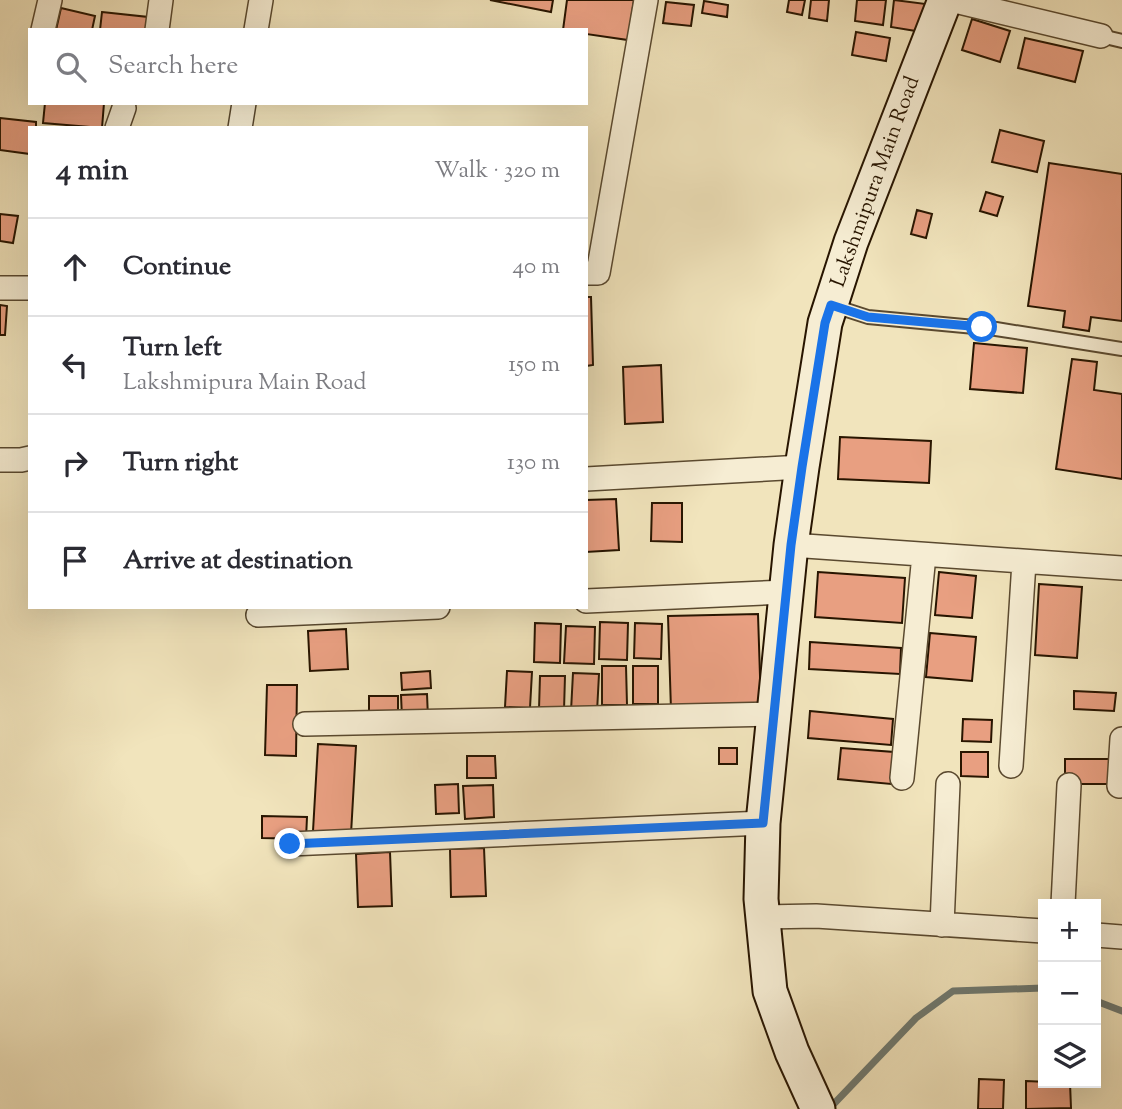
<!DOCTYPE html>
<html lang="en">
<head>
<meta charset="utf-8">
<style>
  :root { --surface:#fff; --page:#f7f7f7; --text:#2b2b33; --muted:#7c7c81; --line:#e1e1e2 }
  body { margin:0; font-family:"Sorts Mill Goudy",serif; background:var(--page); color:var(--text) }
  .controls { position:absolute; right:21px; bottom:21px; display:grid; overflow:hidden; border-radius:0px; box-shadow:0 7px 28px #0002 }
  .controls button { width:63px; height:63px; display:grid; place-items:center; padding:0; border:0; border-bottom:2px solid var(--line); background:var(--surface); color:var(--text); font:35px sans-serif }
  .stop { position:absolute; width:21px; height:21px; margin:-16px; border:5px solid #1a73e8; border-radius:50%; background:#fff }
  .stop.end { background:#1a73e8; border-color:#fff; box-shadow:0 2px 7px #0008 }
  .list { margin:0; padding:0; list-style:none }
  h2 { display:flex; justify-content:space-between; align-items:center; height:91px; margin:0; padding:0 28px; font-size:30px }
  h2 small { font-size:23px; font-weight:400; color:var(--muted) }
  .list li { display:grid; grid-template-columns:46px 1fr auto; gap:21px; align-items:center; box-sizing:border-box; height:98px; padding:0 28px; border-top:2px solid var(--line) }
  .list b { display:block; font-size:26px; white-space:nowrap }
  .list p { margin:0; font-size:23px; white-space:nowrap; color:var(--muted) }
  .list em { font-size:23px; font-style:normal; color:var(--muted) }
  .icon { flex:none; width:38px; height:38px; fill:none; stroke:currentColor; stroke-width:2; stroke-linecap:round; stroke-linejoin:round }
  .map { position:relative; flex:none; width:1122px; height:1109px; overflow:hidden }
  .search { position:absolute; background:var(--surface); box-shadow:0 7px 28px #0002; left:28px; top:28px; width:560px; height:77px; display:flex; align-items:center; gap:18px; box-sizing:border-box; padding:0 24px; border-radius:0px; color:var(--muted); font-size:26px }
  .panel { position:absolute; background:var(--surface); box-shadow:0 7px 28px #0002; left:28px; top:126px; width:560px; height:483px; border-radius:0px }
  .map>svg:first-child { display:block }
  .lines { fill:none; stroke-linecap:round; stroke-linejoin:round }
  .stream { stroke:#6f7970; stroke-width:7 }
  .building { fill:#e89f81; stroke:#281500; stroke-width:2 }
  .lane-casing { stroke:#5a492f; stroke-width:16 }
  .street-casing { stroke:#5a492f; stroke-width:26 }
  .secondary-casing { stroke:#281500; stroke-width:37 }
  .lane { stroke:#f6edd3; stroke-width:12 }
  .street { stroke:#f6edd3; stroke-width:23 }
  .secondary { stroke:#f6edd3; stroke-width:33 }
  .route { stroke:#1a73e8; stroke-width:9 }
  .labels { text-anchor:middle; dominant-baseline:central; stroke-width:7; stroke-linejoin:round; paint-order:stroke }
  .street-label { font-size:21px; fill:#281500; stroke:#f6edd3 }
</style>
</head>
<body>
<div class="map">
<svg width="1122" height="1109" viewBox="0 0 1122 1109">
  <rect width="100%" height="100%" fill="#f1e4bc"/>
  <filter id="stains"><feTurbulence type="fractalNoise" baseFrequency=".00286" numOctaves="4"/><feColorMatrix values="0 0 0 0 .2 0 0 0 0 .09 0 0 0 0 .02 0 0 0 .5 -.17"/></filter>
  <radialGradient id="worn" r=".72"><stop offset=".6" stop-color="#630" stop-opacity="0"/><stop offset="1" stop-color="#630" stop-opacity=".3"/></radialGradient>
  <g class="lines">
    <path class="stream" d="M1096,1001l26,10
      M829,1109l87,-91 37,-27 90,-3"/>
  </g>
  <path class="building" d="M490,0h63l-2,12z
    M567,0h67l-6,40 -42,-6v-4h-23z
    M789,0h16l-3,15 -15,-3z
    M811,0h18l-2,21 -18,-3z
    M857,0h29l-3,25 -28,-4z
    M894,0l32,4 -4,28 -31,-5z
    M704,1l24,4 -1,12 -25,-4z
    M666,2l28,3 -3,21 -28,-3z
    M61,8l34,8 -3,14h-36z
    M102,12l46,5 -2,13h-46z
    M972,19l38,12 -10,31 -38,-12z
    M856,32l34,6 -4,23 -34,-6z
    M1025,38l58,13 -8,31 -57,-14z
    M45,103h59l-2,25 -59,-5z
    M0,118l36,4v6h-6v26l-30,-4z
    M1000,130l44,11 -7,31 -45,-10z
    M1049,163l73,11v147l-31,-4 -2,14 -26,-4 2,-16 -37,-5z
    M986,192l17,5 -6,19 -17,-5z
    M917,210l15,4 -6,24 -15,-4z
    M0,214l18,2 -5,27 -13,-2z
    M586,297h5l2,68 -7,1z
    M0,305l7,1 -2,29h-5z
    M974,343l53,5 -4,45 -53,-4z
    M1072,359l25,3 -3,28 28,4v85l-66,-10z
    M661,365l2,57 -38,2 -2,-57z
    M840,437l91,4 -2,42 -91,-4z
    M616,499l3,51 -33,2v-52z
    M652,503h30v39l-31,-1z
    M818,572l87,6 -3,45 -87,-6z
    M939,572l37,4 -4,42 -37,-3z
    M1039,584l43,3 -5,71 -42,-3z
    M758,614l3,93 -90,3 -3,-94z
    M600,622l28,1 -1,37 -28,-1z
    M535,623l26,1 -1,39 -26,-1z
    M635,623l27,1 -1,35 -27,-1z
    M566,626l29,1 -1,37 -30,-1z
    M346,629l2,40 -38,2 -2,-40z
    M930,633l46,4 -4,44 -46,-4z
    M810,642l91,6 -1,26 -91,-5z
    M602,666h24l1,39h-25z
    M633,666h25v38h-25z
    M430,671l1,17 -29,2 -1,-17z
    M507,671l25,1 -2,36 -25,-1z
    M573,673l26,1 -2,38 -26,-1z
    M540,676h25l-1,34 -25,-1z
    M267,685h30l-1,71 -31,-1z
    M1074,691l42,2 -2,18 -40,-2z
    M427,694l1,24h-26l-1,-23z
    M369,696h29v22h-29z
    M810,711l83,8 -2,26 -83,-7z
    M963,719l29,1 -1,22 -29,-1z
    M318,744l38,2 -5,88 -38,-3z
    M719,748h18v16h-18z
    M841,748l53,4 -3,32 -53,-5z
    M961,752h27v25l-27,-1z
    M467,756h28l1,22h-29z
    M1065,759h46v25h-46z
    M458,784l1,29 -23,1 -1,-29z
    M493,785l1,32 -29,2 -2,-33z
    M262,816l45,1 -1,22 -44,-1z
    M484,848l2,48 -35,1 -1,-48z
    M390,852l2,54 -34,1 -2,-53z
    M979,1079l25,1 -1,29h-25z
    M1026,1081l44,2 1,25 -45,1z"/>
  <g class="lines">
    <g class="lane-casing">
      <path id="lane" d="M1101,36l21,5
        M831,305l37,12 128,12 126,20"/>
    </g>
    <g class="street-casing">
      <path id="street" d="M951,0l150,36
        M43,30l7,-30
        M157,30l4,-30
        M256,30l5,-30
        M117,128l7,-20
        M240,128l4,-25
        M586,273h12l48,-273
        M0,288h30
        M0,460h21l9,-2
        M586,479l216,-12
        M791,545l331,23
        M586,601l200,-9
        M258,615l180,-8
        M305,724l469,-10
        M1011,766l13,-204
        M902,778l22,-223
        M1119,786l3,-47
        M290,844l473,-21
        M1063,904l6,-119
        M763,917l53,-1 227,15
        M942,925l6,-141
        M1096,935l26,2"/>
    </g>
    <g class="secondary-casing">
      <path id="secondary" d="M818,1109l-26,-57 -22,-61 -9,-92 2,-76 28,-278 11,-78 23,-144 26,-81 94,-242"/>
    </g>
    <use href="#lane" class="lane"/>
    <use href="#street" class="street"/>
    <use href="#secondary" class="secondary"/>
  </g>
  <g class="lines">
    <path class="route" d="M290,844l473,-21 28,-278 11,-78 23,-144 6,-18 37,12 114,10"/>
  </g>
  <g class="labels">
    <g class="street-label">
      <text transform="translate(876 182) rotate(-70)">Lakshmipura Main Road</text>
    </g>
  </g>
  <rect width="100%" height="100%" filter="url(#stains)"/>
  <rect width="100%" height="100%" fill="url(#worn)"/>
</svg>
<div class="controls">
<button>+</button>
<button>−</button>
<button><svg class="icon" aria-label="layers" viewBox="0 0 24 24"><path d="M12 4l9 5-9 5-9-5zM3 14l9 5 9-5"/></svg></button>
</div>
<div class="stop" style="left:982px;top:327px"></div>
<div class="stop end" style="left:290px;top:844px"></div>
<div class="search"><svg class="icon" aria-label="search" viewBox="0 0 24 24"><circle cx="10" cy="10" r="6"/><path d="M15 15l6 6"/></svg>Search here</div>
<section class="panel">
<h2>4 min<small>Walk · 320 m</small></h2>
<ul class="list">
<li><svg class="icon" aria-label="ahead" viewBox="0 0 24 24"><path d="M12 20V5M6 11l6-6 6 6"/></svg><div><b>Continue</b></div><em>40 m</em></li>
<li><svg class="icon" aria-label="left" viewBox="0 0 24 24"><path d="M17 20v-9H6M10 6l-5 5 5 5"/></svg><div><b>Turn left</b><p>Lakshmipura Main Road</p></div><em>150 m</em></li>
<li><svg class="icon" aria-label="right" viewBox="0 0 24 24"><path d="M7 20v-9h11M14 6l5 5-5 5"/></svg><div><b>Turn right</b></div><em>130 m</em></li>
<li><svg class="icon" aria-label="arrive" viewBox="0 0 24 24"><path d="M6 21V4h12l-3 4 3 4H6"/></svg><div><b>Arrive at destination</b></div></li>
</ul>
</section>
</div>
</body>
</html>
